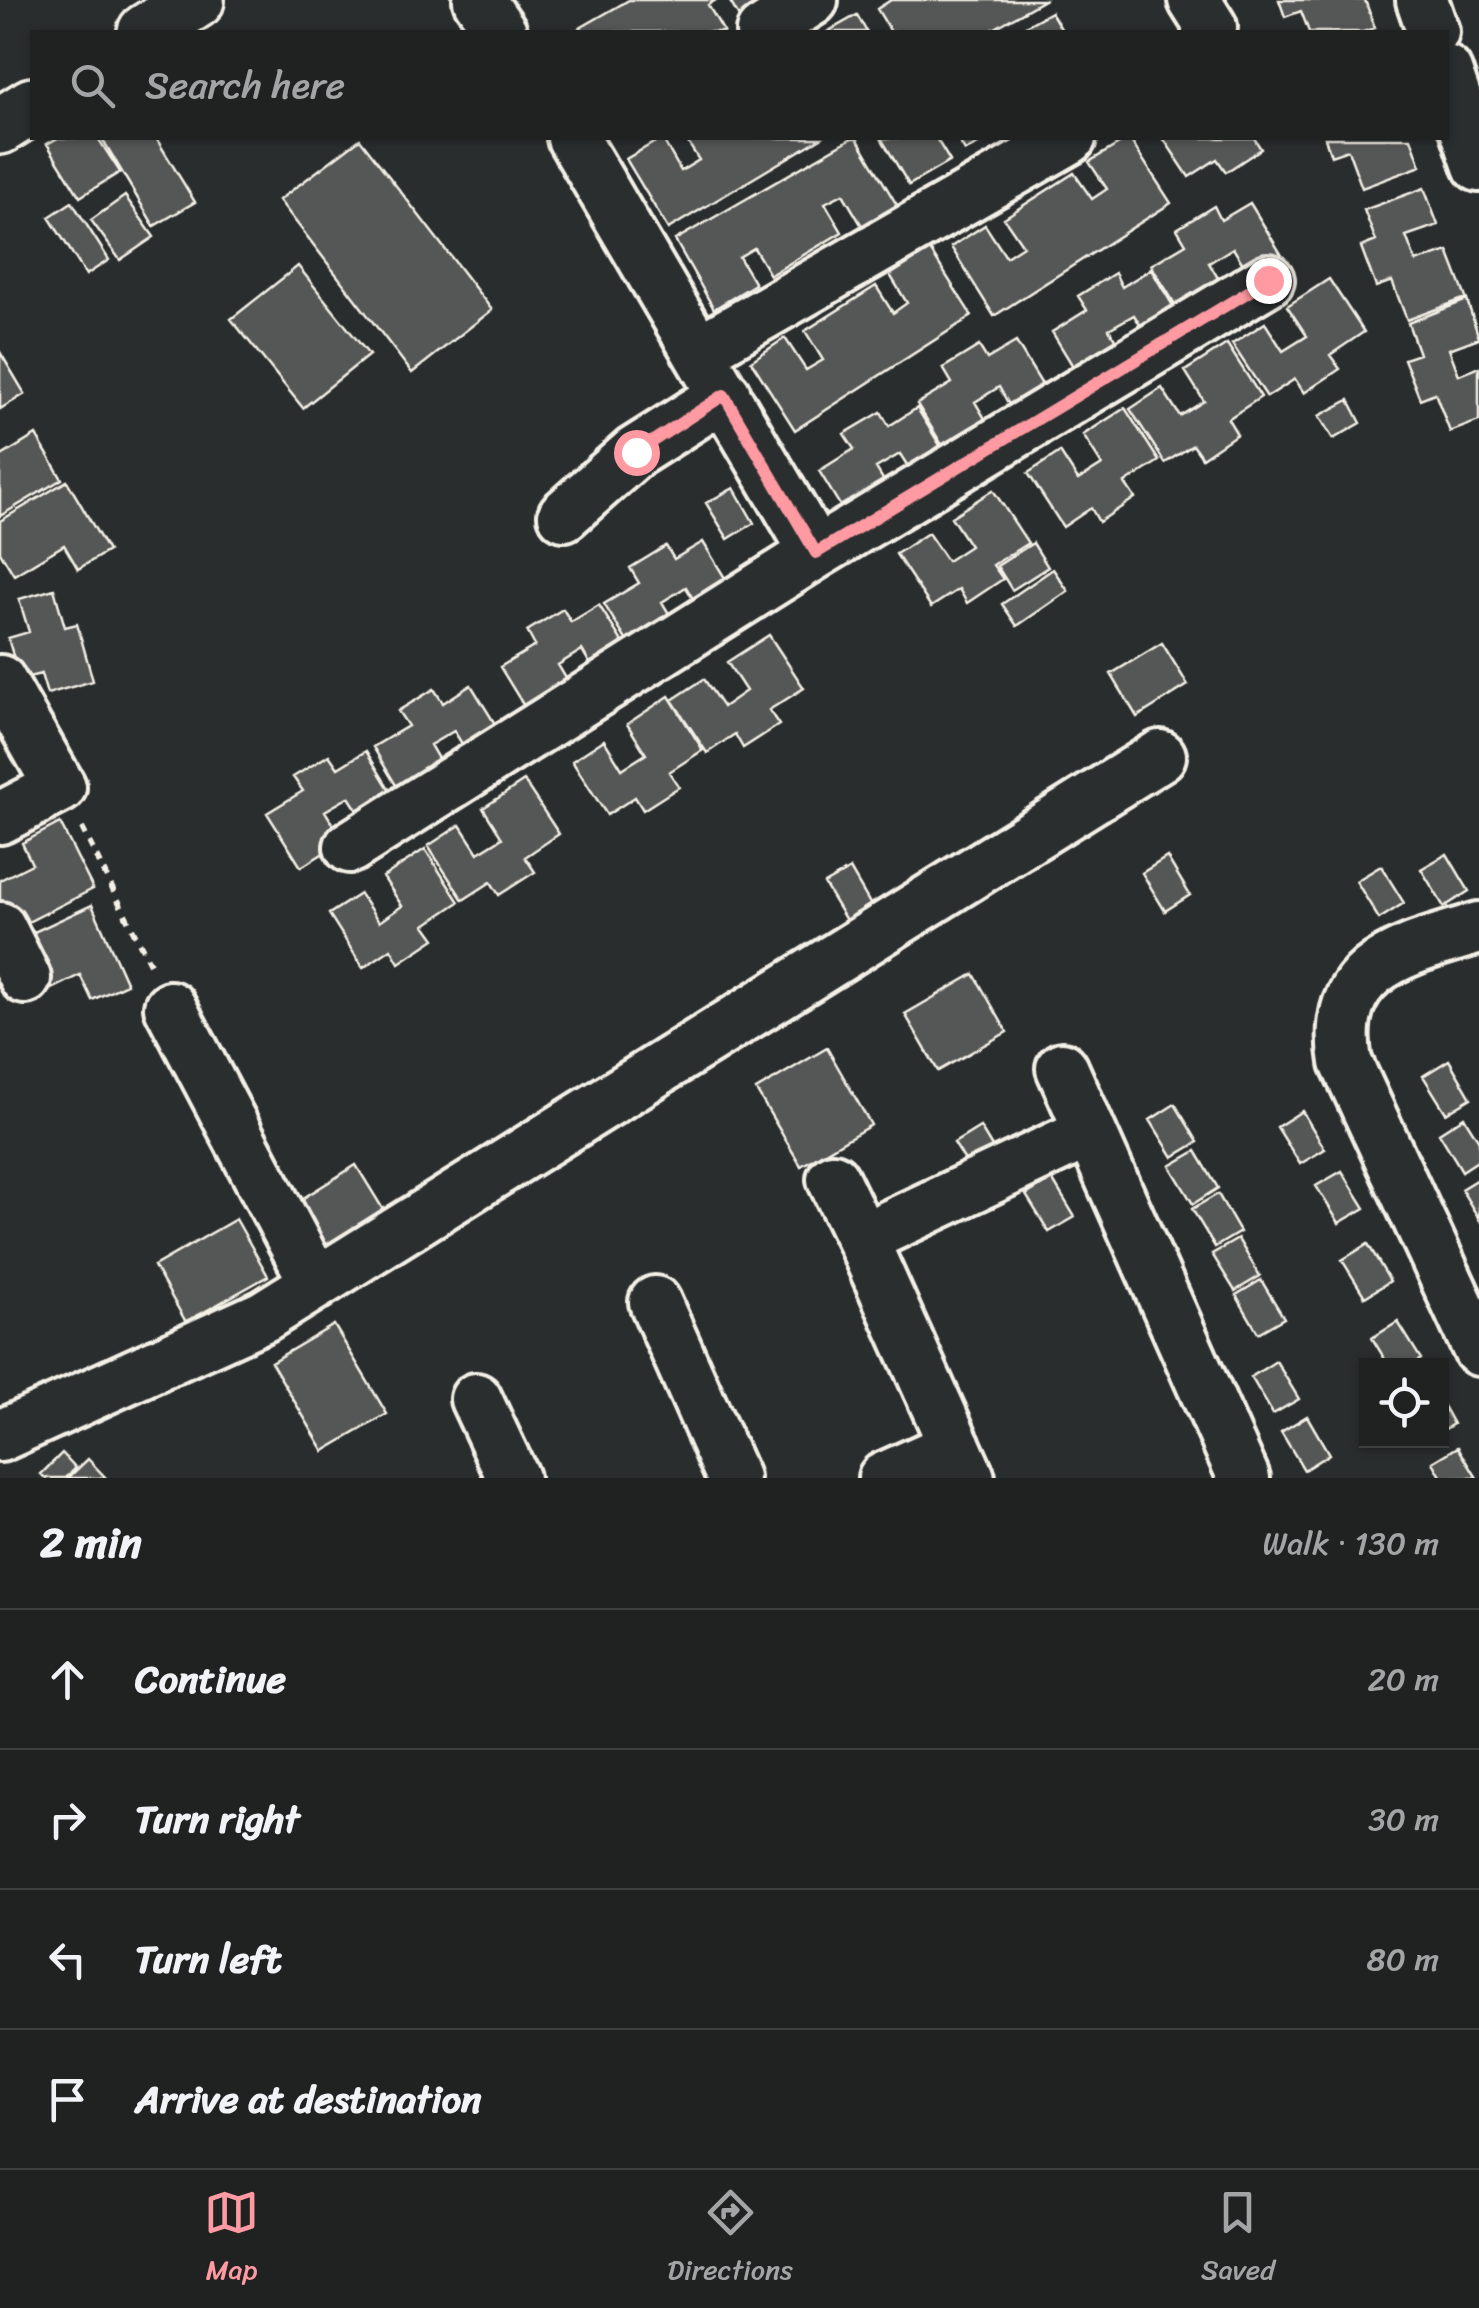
<!DOCTYPE html>
<html lang="en">
<head>
<meta charset="utf-8">
<style>
  :root { --surface:#202222; --page:#2d2f2f; --text:#f1f3f6; --muted:#a2a4a5; --line:#3d3f40; --accent:#ff9aa2 }
  body { margin:0; font-family:Sriracha,sans-serif; background:var(--page); color:var(--text) }
  .controls { position:absolute; right:30px; bottom:30px; display:grid; overflow:hidden; border-radius:0px; box-shadow:0 2px 8px #0004 }
  .controls button { width:90px; height:90px; display:grid; place-items:center; padding:0; border:0; border-bottom:2px solid var(--line); background:var(--surface); color:var(--text); font:50px sans-serif }
  .stop { position:absolute; width:30px; height:30px; margin:-22px; border:8px solid #ff9aa2; border-radius:50%; background:#fff }
  .stop.end { background:#ff9aa2; border-color:#fff; box-shadow:0 2px 10px #0008 }
  .list { margin:0; padding:0; list-style:none }
  h2 { display:flex; justify-content:space-between; align-items:center; height:130px; margin:0; padding:0 40px; font-size:42px }
  h2 small { font-size:32px; font-weight:400; color:var(--muted) }
  .list li { display:grid; grid-template-columns:65px 1fr auto; gap:30px; align-items:center; box-sizing:border-box; height:140px; padding:0 40px; border-top:2px solid var(--line) }
  .list b { display:block; font-size:38px; white-space:nowrap }
  .list em { font-size:32px; font-style:normal; color:var(--muted) }
  .icon { flex:none; width:55px; height:55px; fill:none; stroke:currentColor; stroke-width:2; stroke-linecap:round; stroke-linejoin:round }
  .map { position:relative; flex:none; width:1479px; height:1478px; overflow:hidden }
  .search { position:absolute; background:var(--surface); box-shadow:0 2px 8px #0004; left:30px; right:30px; top:30px; height:110px; display:flex; align-items:center; gap:25px; box-sizing:border-box; padding:0 35px; border-radius:0px; color:var(--muted); font-size:38px }
  .sheet { height:690px; background:var(--surface) }
  nav { display:flex; justify-content:space-around; align-items:center; box-sizing:border-box; height:140px; border-top:2px solid var(--line); background:var(--surface); font-size:28px; color:var(--muted) }
  nav a { display:grid; justify-items:center; gap:5px }
  nav .on { color:var(--accent) }
  .map>svg:first-child { display:block }
  .building { fill:#555756; stroke:#f4f1e8; stroke-width:2.5 }
  .lines { fill:none; stroke-linecap:round; stroke-linejoin:round }
  .minor-casing { stroke:#f4f1e8; stroke-width:58 }
  .tertiary-casing { stroke:#f4f1e8; stroke-width:62 }
  .path { stroke:#f4f1e8; stroke-width:6; stroke-dasharray:8 8; stroke-linecap:butt }
  .minor { stroke:#2a2d2e; stroke-width:50 }
  .tertiary { stroke:#2a2d2e; stroke-width:55 }
  .route { stroke:#ff9aa2; stroke-width:12 }
</style>
</head>
<body>
<div class="map">
<svg width="1479" height="1478" viewBox="0 0 1479 1478">
  <rect width="100%" height="100%" fill="#2a2d2e"/>
  <filter id="ink" filterUnits="userSpaceOnUse"><feTurbulence type="fractalNoise" baseFrequency=".01" numOctaves="2"/><feDisplacementMap in="SourceGraphic" scale="20" xChannelSelector="R" yChannelSelector="G"/><feConvolveMatrix kernelMatrix="1 2 1 2 8 2 1 2 1" color-interpolation-filters="sRGB"/></filter>
  <g filter="url(#ink)">
    <path class="building" d="M629,0h87l-8,5 16,27h-151z
      M729,0h47l-31,27z
      M891,0h153l-56,32h-97l-14,-23z
      M1279,0h86l10,28 -12,4h-54l-8,-21 -16,6z
      M1051,12l12,20h-48z
      M857,15l10,17h-40z
      M58,138h40l22,34 -40,25 -33,-53z
      M107,138h49l39,64 -41,24 -51,-86z
      M662,138l19,33 18,-11 -14,-22h136l-153,91 -42,-70z
      M852,138h5l40,67 -35,21 -19,-32 -18,9 17,29 -72,43 -16,-27 -15,9 16,27 -41,25 -39,-69z
      M881,138h55l14,23 -41,24z
      M957,138h32l-24,13z
      M1129,138l42,65 -177,113 -43,-69 34,-22 21,32 17,-11 -19,-28 70,-45 18,26 15,-10 -18,-27z
      M1163,138h91l7,11 -35,23 -9,-13 -28,18z
      M1325,138h86l10,28 -59,22 -14,-38 -17,6z
      M360,139l132,171 -80,63 -133,-173z
      M1424,188l14,37 -32,11 10,26 32,-11 18,47 -59,22 -15,-39 -16,6 -15,-40 15,-6 -12,-31z
      M125,196l29,41 -34,23 -29,-40z
      M72,202l37,58 -23,15 -37,-58z
      M1250,203l33,54 -32,20 -18,-29 -24,15 18,30 -43,26 -33,-54 35,-21 -9,-15 37,-23 7,14z
      M930,250l42,66 -177,114 -44,-69 34,-23 21,32 17,-10 -18,-29 71,-45 17,27 14,-10 -17,-28z
      M298,266l71,89 -66,53 -72,-89z
      M1151,269l33,55 -32,20 -18,-29 -25,14 19,31 -43,26 -33,-54 35,-22 -9,-14 37,-23 7,14z
      M1329,279l35,53 -34,23 10,14 -36,24 -9,-14 -28,18 -35,-53 33,-21 18,28 24,-15 -20,-30z
      M1467,300l12,38 -30,11 10,26 20,-8v54l-29,11 -15,-39 -15,6 -16,-40 15,-5 -11,-31z
      M1016,342l33,54 -33,21 -17,-30 -24,15 18,30 -43,26 -33,-54 35,-21 -9,-15 36,-22 8,13z
      M1227,344l34,53 -33,22 9,15 -35,24 -9,-13 -28,18 -35,-54 32,-21 18,28 24,-15 -19,-30z
      M0,352l25,42 -25,15z
      M1349,400l12,23 -28,16 -14,-23z
      M917,408l34,55 -33,19 -18,-28 -24,14 19,31 -43,26 -33,-54 35,-22 -10,-15 37,-22 8,14z
      M1125,408l34,53 -34,22 10,15 -36,24 -8,-14 -28,19 -35,-54 32,-21 18,28 24,-15 -19,-30z
      M36,435l26,44 -62,37v-59z
      M67,481l41,70 -30,18 -14,-24 -50,30 -14,-23v-31z
      M734,488l20,35 -26,16 -22,-36z
      M993,490l35,53 -35,22 10,14 -36,24 -8,-14 -28,18 -35,-53 32,-21 19,28 23,-15 -19,-29z
      M703,542l33,54 -33,20 -17,-29 -24,15 18,30 -43,26 -33,-54 35,-21 -9,-15 36,-22 8,13z
      M1033,543l15,24 -36,23 -15,-24z
      M1053,569l15,22 -51,35 -15,-22z
      M54,589l11,38 12,-3 16,57 -46,13 -6,-20 -21,5 -12,-41 21,-6 -10,-33z
      M599,605l34,54 -34,20 -17,-29 -24,15 18,30 -43,26 -33,-54 35,-21 -8,-15 36,-22 8,13z
      M769,635l35,53 -35,22 10,15 -36,23 -8,-14 -28,19 -35,-53 32,-21 19,28 23,-16 -19,-29z
      M1162,643l26,42 -51,32 -26,-43z
      M471,685l34,55 -33,20 -18,-29 -24,14 18,31 -42,26 -33,-55 35,-21 -10,-15 36,-22 9,14z
      M669,696l34,54 -34,22 10,15 -36,23 -8,-13 -28,18 -35,-54 32,-21 18,29 24,-15 -19,-30z
      M366,751l33,54 -32,20 -18,-28 -24,14 18,30 -42,26 -34,-54 36,-22 -10,-14 36,-22 9,13z
      M524,781l35,53 -34,23 10,15 -36,23 -8,-13 -28,18 -35,-54 32,-21 18,28 24,-15 -19,-30z
      M60,823l33,66 -81,41 -12,-24v-26l32,-16 -10,-21z
      M425,849l34,53 -34,23 10,14 -36,24 -8,-14 -28,19 -34,-54 31,-20 19,28 23,-16 -19,-29z
      M1447,854l22,37 -25,16 -23,-38z
      M1167,857l23,38 -25,16 -23,-38z
      M1381,866l23,37 -25,16 -23,-38z
      M850,869l22,38 -25,15 -23,-38z
      M92,905l35,79 -35,16 -12,-25 -35,17 -24,-54z
      M974,974l33,58 -69,39 -33,-57z
      M827,1048l44,77 -70,41 -45,-76z
      M1449,1060l22,38 -25,15 -23,-37z
      M1175,1104l23,38 -25,15 -23,-37z
      M1302,1111l23,38 -25,15 -23,-37z
      M1464,1117l15,24v19l-17,11 -23,-38z
      M980,1127l23,38 -26,15 -23,-37z
      M1196,1151l22,37 -25,16 -23,-38z
      M356,1165l30,49 -59,37 -30,-49z
      M1342,1171l23,37 -26,15 -23,-37z
      M1479,1178v41l-18,-30z
      M1052,1179l23,38 -26,15 -23,-37z
      M1218,1194l22,38 -25,15 -23,-38z
      M236,1219l32,57 -82,46 -32,-56z
      M1238,1239l22,37 -25,15 -23,-37z
      M1368,1244l22,37 -25,16 -23,-37z
      M1261,1280l23,38 -26,15 -22,-38z
      M1398,1322l23,37 -11,7h-21l-17,-28z
      M334,1325l53,89 -63,37 -53,-89z
      M1276,1361l23,38 -26,15 -22,-37z
      M1442,1404l11,20 -11,7z
      M1307,1416l22,38 -25,16 -23,-38z
      M1458,1447l19,31h-35l-9,-16z
      M62,1453l14,15 -10,10h-21l-4,-4z
      M88,1459l18,19h-38z"/>
    <g class="lines">
      <g class="minor-casing">
        <path id="minor" d="M479,0l22,32
          M1194,0l17,27 -3,5
          M1422,0l11,32
          M762,32l50,-32
          M1446,71l33,95
          M573,138l243,415
          M699,351l371,-213
          M564,515l71,-63 90,-57
          M0,681l60,106 -60,31
          M350,847l466,-294 452,-273
          M0,928l25,50
          M1479,928c-75,23 -150,36 -133,134l133,288
          M170,1007l146,277
          M1062,1068l182,410
          M833,1179l29,60
          M655,1302l78,176
          M476,1399l37,79
          M0,1436l264,-120 896,-560
          M884,1478l71,-32
          M969,1478l-107,-239 227,-107"/>
      </g>
      <g class="tertiary-casing">
        <path id="tertiary" d="M146,32l50,-32
          M0,126l32,-20"/>
      </g>
      <path class="path" d="M82,828l68,136"/>
      <use href="#minor" class="minor"/>
      <use href="#tertiary" class="tertiary"/>
    </g>
  </g>
  <g class="lines" filter="url(#ink)">
    <path class="route" d="M636,452l88,-57 92,158 452,-273"/>
  </g>
</svg>
<div class="controls">
<button><svg class="icon" aria-label="locate" viewBox="0 0 24 24"><circle cx="12" cy="12" r="6"/><path d="M12 2v4M12 18v4M2 12h4M18 12h4"/></svg></button>
</div>
<div class="stop" style="left:636px;top:452px"></div>
<div class="stop end" style="left:1268px;top:280px"></div>
<div class="search"><svg class="icon" aria-label="search" viewBox="0 0 24 24"><circle cx="10" cy="10" r="6"/><path d="M15 15l6 6"/></svg>Search here</div>
</div>
<section class="sheet">
<h2>2 min<small>Walk · 130 m</small></h2>
<ul class="list">
<li><svg class="icon" aria-label="ahead" viewBox="0 0 24 24"><path d="M12 20V5M6 11l6-6 6 6"/></svg><div><b>Continue</b></div><em>20 m</em></li>
<li><svg class="icon" aria-label="right" viewBox="0 0 24 24"><path d="M7 20v-9h11M14 6l5 5-5 5"/></svg><div><b>Turn right</b></div><em>30 m</em></li>
<li><svg class="icon" aria-label="left" viewBox="0 0 24 24"><path d="M17 20v-9H6M10 6l-5 5 5 5"/></svg><div><b>Turn left</b></div><em>80 m</em></li>
<li><svg class="icon" aria-label="arrive" viewBox="0 0 24 24"><path d="M6 21V4h12l-3 4 3 4H6"/></svg><div><b>Arrive at destination</b></div></li>
</ul>
</section>
<nav>
<a class="on"><svg class="icon" aria-label="map" viewBox="0 0 24 24"><path d="M3 6l6-2 6 2 6-2v14l-6 2-6-2-6 2zM9 4v14M15 6v14"/></svg>Map</a>
<a><svg class="icon" aria-label="directions" viewBox="0 0 24 24"><path d="M12 3l9 9-9 9-9-9zM9 14v-3h6M13 9l2 2-2 2"/></svg>Directions</a>
<a><svg class="icon" aria-label="saved" viewBox="0 0 24 24"><path d="M7 4h10v16l-5-4-5 4z"/></svg>Saved</a>
</nav>
</body>
</html>
